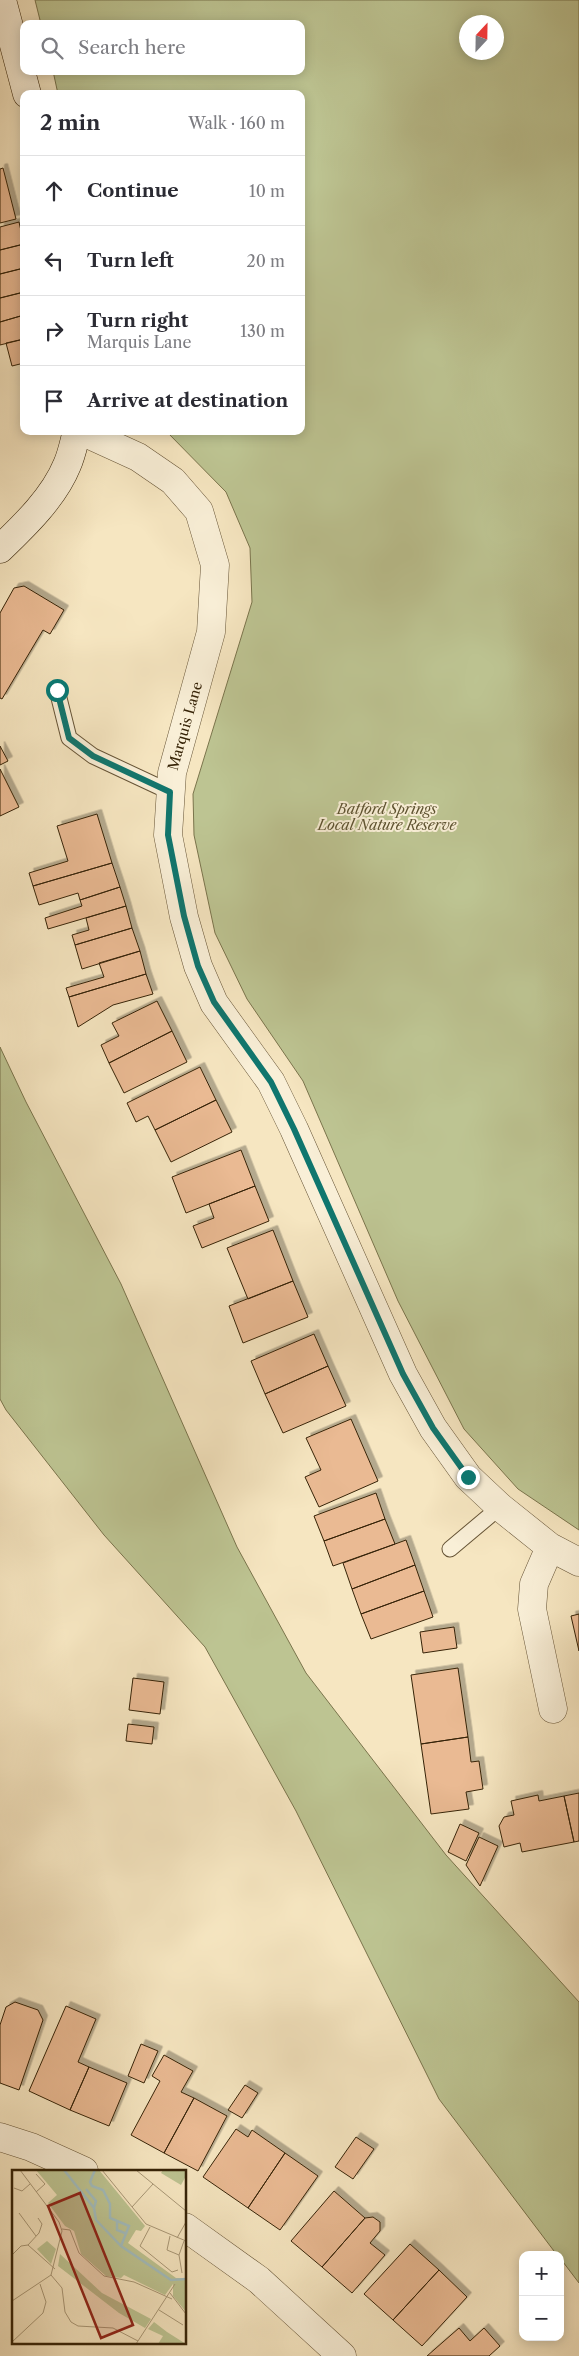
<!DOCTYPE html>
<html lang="en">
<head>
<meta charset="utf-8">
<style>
  :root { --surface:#fff; --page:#f7f7f7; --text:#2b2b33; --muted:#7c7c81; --line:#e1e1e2 }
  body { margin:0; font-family:"Libre Caslon Text",serif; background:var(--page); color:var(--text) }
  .controls { position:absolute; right:15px; bottom:15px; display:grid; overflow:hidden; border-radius:10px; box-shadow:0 2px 12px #0003 }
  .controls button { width:45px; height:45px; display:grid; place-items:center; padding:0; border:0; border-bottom:1px solid var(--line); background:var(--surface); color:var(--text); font:25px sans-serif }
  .compass { position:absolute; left:459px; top:15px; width:45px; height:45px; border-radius:50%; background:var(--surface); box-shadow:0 2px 12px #0003; rotate:22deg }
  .stop { position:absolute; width:15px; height:15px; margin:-11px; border:4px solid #0f766e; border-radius:50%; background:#fff }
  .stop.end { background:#0f766e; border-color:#fff; box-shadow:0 1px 5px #0008 }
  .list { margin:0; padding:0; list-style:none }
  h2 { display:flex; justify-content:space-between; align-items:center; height:65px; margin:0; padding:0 20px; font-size:21px }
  h2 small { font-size:16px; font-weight:400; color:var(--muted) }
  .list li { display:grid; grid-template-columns:32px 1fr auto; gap:15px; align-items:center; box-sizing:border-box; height:70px; padding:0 20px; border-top:1px solid var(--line) }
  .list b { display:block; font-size:19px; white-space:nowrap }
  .list p { margin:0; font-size:16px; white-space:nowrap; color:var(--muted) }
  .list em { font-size:16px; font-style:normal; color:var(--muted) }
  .icon { flex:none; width:28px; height:28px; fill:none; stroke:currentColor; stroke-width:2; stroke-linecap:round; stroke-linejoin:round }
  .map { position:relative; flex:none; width:579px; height:2356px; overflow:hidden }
  .search { position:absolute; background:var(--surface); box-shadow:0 2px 12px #0003; left:20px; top:20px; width:285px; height:55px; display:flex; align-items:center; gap:12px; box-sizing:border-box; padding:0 18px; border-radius:10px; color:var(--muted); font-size:19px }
  .panel { position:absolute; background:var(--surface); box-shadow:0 2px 12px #0003; left:20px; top:90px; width:285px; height:345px; border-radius:10px }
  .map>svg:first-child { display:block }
  .green { fill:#bdc492; stroke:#7a744c; fill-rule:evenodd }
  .building { fill:#eaba93; stroke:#362307; filter:url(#shadow) }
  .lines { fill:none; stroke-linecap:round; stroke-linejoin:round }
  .lane-casing { stroke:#665436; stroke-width:17 }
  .street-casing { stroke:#665436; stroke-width:29 }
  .secondary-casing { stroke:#362307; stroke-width:29 }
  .lane { stroke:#f9efd7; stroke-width:15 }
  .street { stroke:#f9efd7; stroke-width:28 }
  .secondary { stroke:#f9efd7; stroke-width:28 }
  .route { stroke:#0f766e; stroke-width:6 }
  .labels { text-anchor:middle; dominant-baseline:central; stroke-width:4; stroke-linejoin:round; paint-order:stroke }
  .street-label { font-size:14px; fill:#362307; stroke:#f9efd7 }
  .park-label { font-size:14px; font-style:italic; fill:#5e5331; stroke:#f9efd7 }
  .inset-river { fill:none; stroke:#a2bdbe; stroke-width:2.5 }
  .inset-road { fill:none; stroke:#a99877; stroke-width:1 }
  .view { fill:#8f2418; fill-opacity:0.15; stroke:#8f2418; stroke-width:2.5 }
  .inset-edge { fill:none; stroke:#362307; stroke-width:2.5 }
</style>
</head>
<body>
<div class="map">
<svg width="579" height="2356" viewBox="0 0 579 2356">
  <defs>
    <filter id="shadow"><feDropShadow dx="4.5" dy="-4.5" stdDeviation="0" flood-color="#0004"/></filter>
  </defs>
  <rect width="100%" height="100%" fill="#f6e6c1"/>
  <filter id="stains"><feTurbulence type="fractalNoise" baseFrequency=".004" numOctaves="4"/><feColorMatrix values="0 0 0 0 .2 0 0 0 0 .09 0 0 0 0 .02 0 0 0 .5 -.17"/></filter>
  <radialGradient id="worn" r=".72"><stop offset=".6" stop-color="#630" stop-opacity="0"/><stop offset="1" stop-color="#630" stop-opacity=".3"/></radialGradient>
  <path class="green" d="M35,0h544v1530l-61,-41 -54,-60 -66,-128 -95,-220 -56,-82 -32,-66 -21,-98 -1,-41 59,-192 -2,-54 -24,-56 -60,-61h135v-337h-243l-5,-23h248v-47h-260zM466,22h30v30h-30z
    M0,1047l26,55 95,182 116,263 69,126 140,182 133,147v281l-19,-25v-3h-3l-118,-156 -143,-288 -91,-164 -101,-112 -98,-125 -6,-11z"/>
  <path class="building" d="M3,168l13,51 -16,4v-54z
    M19,222l5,22 -24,6v-23z
    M24,244v24l-24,6v-24z
    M24,268v24l-24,6v-24z
    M24,292v23l-24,7v-24z
    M24,315v24l-24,6v-23z
    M24,339v24l-12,3 -6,-23z
    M24,586l40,24 -14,24 -7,-4 -41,69 -2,-1v-85l14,-25z
    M0,746l8,15 -8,4z
    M0,769l19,38 -19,9z
    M97,814l15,49 -79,23 -4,-13 39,-12 -11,-35z
    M112,863l8,24 -40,13 -2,-7 -39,12 -6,-19z
    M120,887l6,19 -78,23 -3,-11 37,-12 -2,-6z
    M126,906l6,22 -57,17 -3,-10 17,-5 -3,-12z
    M132,928l8,23 -58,18 -7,-24z
    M140,951l6,23 -77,23 -3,-9 38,-11 -5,-14z
    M146,974l7,20 -40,11 -35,22 -9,-30z
    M157,1001l15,30 -63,32 -8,-18 18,-9 -7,-13z
    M172,1031l15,31 -63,31 -15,-30z
    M200,1067l16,33 -61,30 -7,-14 -12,6 -9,-19z
    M216,1100l16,32 -61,30 -16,-32z
    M241,1150l14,36 -69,27 -14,-36z
    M255,1186l14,35 -67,27 -9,-22 21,-8 -5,-14z
    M273,1230l20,51 -45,18 -21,-51z
    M293,1281l15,36 -65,26 -14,-37z
    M314,1334l14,32 -63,28 -14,-33z
    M328,1366l18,40 -63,27 -18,-39z
    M351,1419l27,62 -59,26 -14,-30 16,-7 -15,-32z
    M376,1493l9,26 -61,22 -10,-25z
    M385,1519l10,25 -62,22 -9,-25z
    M406,1540l9,25 -63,24 -9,-26z
    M415,1565l9,26 -63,23 -9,-25z
    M424,1591l9,26 -62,22 -10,-25z
    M579,1614v37l-8,-35z
    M454,1627l3,21 -34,5 -3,-21z
    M458,1668l10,69 -47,7 -10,-69z
    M133,1678l31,4 -4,32 -31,-4z
    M128,1724l26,3 -2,17 -26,-3z
    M468,1737l3,25 8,-1 4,28 -17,3 3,17 -38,5 -10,-70z
    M579,1793v48l-5,1 -10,-46z
    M538,1795l1,6 25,-5 10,46 -52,10 -2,-9 -16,4 -5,-21 5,-9 10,-2 -3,-14z
    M460,1824l19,9 -13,28 -18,-9z
    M479,1837l19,9 -18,40 -14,-21z
    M15,2002l23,8 5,10 -24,70 -19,-7v-58l6,-18z
    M66,2006l30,13 -18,43 11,5 -19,43 -41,-19z
    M141,2044l17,7 -14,32 -16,-7z
    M164,2055l29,16 -12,21 13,6 -30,55 -33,-18 29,-54 -8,-5z
    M89,2067l38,16 -18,43 -39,-16z
    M245,2085l13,8 -16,25 -14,-8z
    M194,2098l33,18 -29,55 -34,-18z
    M236,2129l12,8 4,-7 33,23 -37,55 -45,-31z
    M356,2137l18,12 -21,30 -18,-12z
    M285,2153l33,23 -38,54 -32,-22z
    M334,2191l31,27 -43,49 -31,-26z
    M373,2217l7,5v9l-10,12 15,12 -33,38 -30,-26 43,-49z
    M410,2244l29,26 -46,50 -29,-26z
    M439,2270l28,27 -45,49 -29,-26z
    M459,2328l11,13 14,-13 16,18 -11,10h-62z"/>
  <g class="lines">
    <g class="lane-casing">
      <path id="lane" d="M57,690l12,48 24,18 77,36
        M450,1549l50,-42"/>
    </g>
    <g class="street-casing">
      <path id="street" d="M81,431l57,26 35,24 26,30 16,54 -4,67 -39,141 -4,62 16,82 14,49 16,37 57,79 23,47 109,245 30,54 35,49 32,30 50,40 29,15
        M550,1547l-16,37 -2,25 21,100
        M0,2137l31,10 53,24
        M185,2227l74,53 83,76"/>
    </g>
    <g class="secondary-casing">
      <path id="secondary" d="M2,0l25,94
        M0,549c25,-24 54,-52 67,-84 5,-11 7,-23 10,-34"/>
    </g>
    <use href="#lane" class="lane"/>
    <use href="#street" class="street"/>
    <use href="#secondary" class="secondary"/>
  </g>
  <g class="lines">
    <path class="route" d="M57,690l12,48 24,18 77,36 -2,43 16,81 14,50 16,36 57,80 23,47 109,245 30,54 35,49"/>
  </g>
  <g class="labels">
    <g class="street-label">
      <text transform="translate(185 726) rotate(-74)">Marquis Lane</text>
    </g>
    <g class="park-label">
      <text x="387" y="809">Batford Springs<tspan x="387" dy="16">Local Nature Reserve</tspan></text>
    </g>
  </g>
  <g transform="translate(12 2170)">
    <rect width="174" height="174" fill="#f6e6c1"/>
    <path d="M24,0h63l46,56 -4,5 -5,-1 -8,13 48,35 10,1v33l-13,-16v-12l-8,11 -41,-20 -3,3 -15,-2 -25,-22 -7,-23 -9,-5 -17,-23 9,-8zM151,0h23v6l-5,9 -20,-12zM35,71l9,8 -5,15 -14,-15zM48,84l42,39 49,26 -6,9 -26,-15 -61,-47zM142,152l13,10 19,12h-28l5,-8 -15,-7z" fill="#bdc492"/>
    <path class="inset-river" d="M52,0l30,38 2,12 25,26M83,0l-5,12 2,4 11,4 7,14v14l19,8 -8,20 50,34 15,-1M74,19l10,12 -2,7M105,52v8l10,4"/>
    <path class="inset-road" d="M90,0l44,54 40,17M124,0l50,41M24,4l9,10 -9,8M2,18l8,3 8,-7M120,37l21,-23M7,43l17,23M138,57l-10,19 32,26 6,-2M50,59l8,1 9,23 25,23 30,6 38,17M158,66l-3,14 12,5M165,68l9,-16M16,75l11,-12 3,-9 -4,-6M0,85l9,-9 7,-1 27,24M170,103l-3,-18 5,-14M39,105l11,13 3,24 6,10 7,4 35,2 25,13M158,123l16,21M0,131l39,-26 11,-44 -3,-9 -39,-52M147,140l24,15M0,172l31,-29 3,-11 -6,-18M124,174l39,-60"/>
    <path class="view" d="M68,23l53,132 -32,13 -53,-132z"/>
    <rect width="174" height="174" class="inset-edge"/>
  </g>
  <rect width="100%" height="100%" filter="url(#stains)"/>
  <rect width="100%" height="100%" fill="url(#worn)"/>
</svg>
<div class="controls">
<button>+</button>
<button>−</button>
</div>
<svg class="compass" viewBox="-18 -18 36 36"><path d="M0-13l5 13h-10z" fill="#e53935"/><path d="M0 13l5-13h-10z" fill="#7c7c81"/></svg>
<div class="stop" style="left:57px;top:690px"></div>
<div class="stop end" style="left:468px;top:1477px"></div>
<div class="search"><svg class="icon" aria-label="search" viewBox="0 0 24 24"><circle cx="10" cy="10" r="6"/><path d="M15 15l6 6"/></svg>Search here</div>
<section class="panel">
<h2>2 min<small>Walk · 160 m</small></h2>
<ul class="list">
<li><svg class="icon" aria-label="ahead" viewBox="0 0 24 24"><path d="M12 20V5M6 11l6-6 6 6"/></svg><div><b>Continue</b></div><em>10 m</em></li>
<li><svg class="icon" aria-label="left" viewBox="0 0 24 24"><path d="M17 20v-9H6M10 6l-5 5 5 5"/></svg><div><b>Turn left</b></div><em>20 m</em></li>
<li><svg class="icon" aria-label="right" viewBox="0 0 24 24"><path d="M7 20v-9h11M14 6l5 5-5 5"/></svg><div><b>Turn right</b><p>Marquis Lane</p></div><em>130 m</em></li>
<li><svg class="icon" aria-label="arrive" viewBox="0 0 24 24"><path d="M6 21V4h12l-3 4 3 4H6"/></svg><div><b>Arrive at destination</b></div></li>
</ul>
</section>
</div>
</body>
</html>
